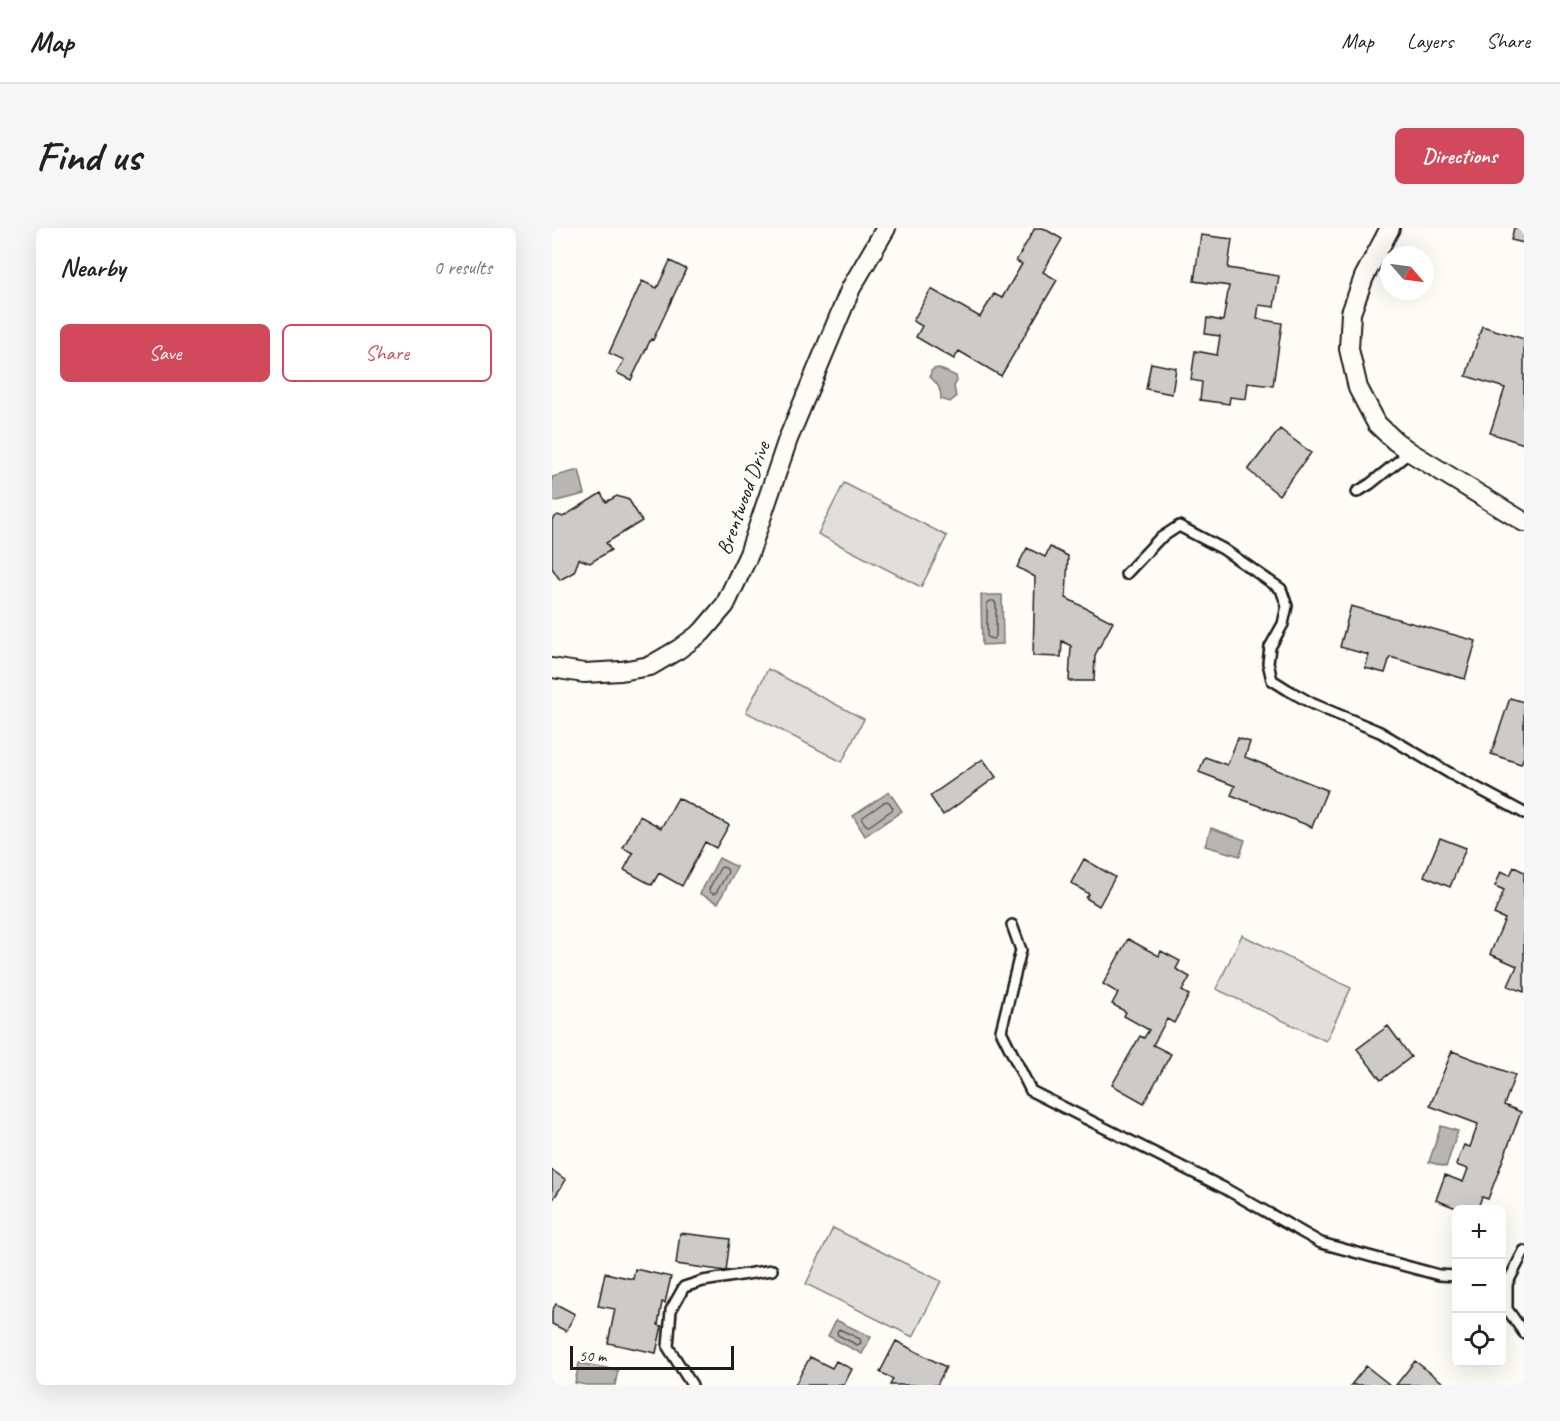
<!DOCTYPE html>
<html lang="en">
<head>
<meta charset="utf-8">
<style>
  :root { --surface:#fff; --page:#f6f6f6; --text:#222; --muted:#767676; --line:#e0e0e0; --accent:#d1495b }
  body { margin:0; font-family:Caveat,sans-serif; background:var(--page); color:var(--text) }
  .controls { position:absolute; right:18px; bottom:18px; display:grid; overflow:hidden; border-radius:9px; box-shadow:0 6px 24px #0002 }
  .controls button { width:54px; height:54px; display:grid; place-items:center; padding:0; border:0; border-bottom:2px solid var(--line); background:var(--surface); color:var(--text); font:30px sans-serif }
  .compass { position:absolute; left:828px; top:18px; width:54px; height:54px; border-radius:50%; background:var(--surface); box-shadow:0 6px 24px #0002; rotate:118deg }
  .scale { position:absolute; left:18px; bottom:15px; width:164px; box-sizing:border-box; padding-left:6px; border:3px solid #1c1c1c; border-top:0; font-size:16px; line-height:21px; white-space:nowrap; color:#1c1c1c; -webkit-text-stroke:4px #fdfcf7; paint-order:stroke }
  .list { margin:0; padding:0; list-style:none }
  h2 { display:flex; justify-content:space-between; align-items:center; height:78px; margin:0; padding:0 24px; font-size:26px }
  h2 small { font-size:20px; font-weight:400; color:var(--muted) }
  .actions { display:flex; gap:12px; padding:18px 24px }
  .actions a { flex:1; padding:14px 0; border:2px solid var(--accent); border-radius:9px; text-align:center; font-size:21px; color:var(--accent) }
  .actions .main { background:var(--accent); color:#fff }
  .icon { flex:none; width:33px; height:33px; fill:none; stroke:currentColor; stroke-width:2; stroke-linecap:round; stroke-linejoin:round }
  .map { position:relative; flex:none; width:972px; height:1157px; overflow:hidden; border-radius:9px }
  header { display:flex; align-items:center; gap:36px; box-sizing:border-box; height:84px; padding:0 30px; background:var(--surface); border-bottom:2px solid var(--line) }
  header strong { font-size:28px }
  nav { display:flex; gap:33px; margin-inline-start:auto; font-size:21px }
  .intro { display:flex; align-items:center; justify-content:space-between; box-sizing:border-box; height:144px; padding:0 36px }
  h1 { margin:0; font-size:42px }
  .button { padding:15px 27px; border-radius:9px; background:var(--accent); color:#fff; font-size:21px; font-weight:700 }
  main { display:flex; gap:36px; padding:0 36px }
  aside { flex:1; background:var(--surface); border-radius:9px; box-shadow:0 6px 24px #0002 }
  .map>svg:first-child { display:block }
  .green { fill:#e0dfdb; stroke:#7e7e7c; stroke-width:1.5 }
  .water { fill:#b7b6b2; stroke:#797876; stroke-width:1.5 }
  .lines { fill:none; stroke-linecap:round; stroke-linejoin:round }
  .shore { stroke:#5a5a58; stroke-width:1.5 }
  .building { fill:#cccbc8; stroke:#1c1c1c; stroke-width:1.5 }
  .lane-casing { stroke:#1c1c1c; stroke-width:14 }
  .street-casing { stroke:#1c1c1c; stroke-width:22 }
  .lane { stroke:#fdfcf7; stroke-width:9 }
  .street { stroke:#fdfcf7; stroke-width:18 }
  .labels { text-anchor:middle; dominant-baseline:central; stroke-width:6; stroke-linejoin:round; paint-order:stroke }
  .street-label { font-size:21px; fill:#1c1c1c; stroke:#fdfcf7 }
</style>
</head>
<body>
<header>
<strong>Map</strong>
<nav><a>Map</a><a>Layers</a><a>Share</a></nav>
</header>
<div class="intro"><h1>Find us</h1><a class="button">Directions</a></div>
<main>
<aside>
<h2>Nearby<small>0 results</small></h2>
<ul class="list">
</ul>
<div class="actions"><a class="main">Save</a><a>Share</a></div>
</aside>
<div class="map">
<svg width="972" height="1157" viewBox="0 0 972 1157">
  <rect width="100%" height="100%" fill="#fdfcf7"/>
  <filter id="ink" filterUnits="userSpaceOnUse"><feTurbulence type="fractalNoise" baseFrequency=".0167" numOctaves="2"/><feDisplacementMap in="SourceGraphic" scale="12" xChannelSelector="R" yChannelSelector="G"/><feConvolveMatrix kernelMatrix="1 2 1 2 8 2 1 2 1" color-interpolation-filters="sRGB"/></filter>
  <g filter="url(#ink)">
    <path class="green" d="M292,255l103,53 -26,51 -103,-53z
      M216,441l96,50 -22,43 -96,-50z
      M690,707l109,53 -25,53 -110,-52z
      M281,1000l108,53 -28,56 -107,-53z"/>
    <path class="water" d="M386,140l18,8 1,5 -3,5 2,11 -6,5 -9,-3c0,-10 -3,-15 -11,-22l1,-6 3,-2z
      M27,242l6,24 -33,8v-25z
      M429,367h21l1,49 -21,1z
      M337,564l13,19 -37,25 -12,-20z
      M659,600l34,12 -5,16 -35,-10z
      M167,630l18,9 -19,36 -18,-9z
      M889,898l17,5 -12,36 -17,-5z
      M284,1092l35,17 -9,17 -34,-18z
      M27,1135l39,7 -3,15h-29l-11,-2z"/>
    <g class="lines">
      <path class="shore" d="M438,373h4l2,3v32l-2,3 -5,-1 -2,-2v-32z
        M334,573l3,1 4,6 -1,2 -23,16 -3,-1 -4,-5 1,-3z
        M171,639l4,2 1,3 -12,21 -3,1 -3,-2 -1,-3 11,-21z
        M287,1101l21,10 1,4 -4,2 -19,-10 -1,-3z"/>
    </g>
    <path class="building" d="M483,0h8l19,11 -19,33 14,8 -56,96 -42,-25 -5,8 -38,-22 6,-11 -9,-5 18,-32 49,28 14,-23 8,4 20,-34 -6,-3z
      M962,0h10v15l-13,-3z
      M649,7l31,4 -4,29 51,8 -5,31 -15,-2 -2,14 25,4 -9,63 -25,-3 -2,16 -16,-2 -1,7 -29,-4 2,-18 -11,-2 4,-29 22,4 3,-19 -15,-2 2,-16 16,3 6,-35 -35,-5z
      M118,33l16,8 -33,71 -2,-1 -20,41 -14,-7 7,-13 -15,-7 33,-72 15,7z
      M930,98l42,13v105l-34,-11 15,-45 -39,-12z
      M599,135l25,5 -4,26 -26,-5z
      M728,201l31,24 -32,42 -31,-25z
      M49,265l5,9 11,-6 12,4 13,21 -36,22 5,7 -21,13 -11,-4 -5,13 -14,8 -8,-12v-49l6,-4 5,2z
      M498,319l18,9 -2,42 47,24 -18,33 -1,26h-25l2,-35 -9,-5 -1,16 -28,-1 2,-79 -18,-10 10,-19 18,9z
      M799,378l125,35 -11,38 -75,-22 -5,16 -20,-5 4,-13 -29,-8z
      M958,470l14,4v54l-3,8 -30,-10z
      M686,510l12,4 -5,15 82,33 -15,37 -81,-32 4,-9 -36,-14 6,-15 22,8z
      M431,531l13,18 -53,38 -13,-19z
      M126,570l51,27 -13,23 -11,-6 -23,44 -23,-13 -7,12 -28,-15 9,-17 -10,-5 17,-32 21,12z
      M888,610l26,10 -16,39 -26,-11z
      M532,631l31,18 -16,29 -13,-8 3,-4 -18,-11z
      M962,639l10,5v120l-16,-6 9,-20 -27,-12 15,-35 -11,-5 10,-24 -9,-4 6,-15 9,4z
      M576,711l31,17 2,-5 19,10 -4,8 14,8 -8,14 7,4 -15,28 -7,-4 -14,26 18,9 -27,49 -32,-18 28,-49 4,2 5,-8 -25,-14 2,-4 -14,-8 6,-11 -15,-9z
      M836,798l23,31 -30,23 -24,-31z
      M900,823l63,24 -11,30 17,7 -33,87 -6,-2 -5,13h-16l-25,-10 9,-25 18,7 5,-13 -12,-4 8,-20 6,2 8,-23 -48,-18z
      M0,942l14,10 -14,21z
      M128,1005l50,6 -4,32 -50,-7z
      M83,1041l36,8 -6,26 -3,-1 -4,23 4,1 -6,27 -48,-10 7,-34 -17,-3 7,-33 28,6z
      M4,1076l19,10 -9,17 -14,-7v-13z
      M344,1113l50,26 -9,18h-47l3,-6 -13,-7z
      M258,1129l22,11 4,-7 16,8 -8,16h-49z
      M863,1133l31,24h-50z
      M814,1138l24,19h-39z"/>
    <g class="lines">
      <g class="lane-casing">
        <path id="lane" d="M805,264l13,-8 40,-32
          M574,346l33,-35 20,-13 44,23 58,40 6,17 -4,18 -13,23 -2,16 4,17 16,10 25,14 67,28 71,42 73,39
          M460,697l9,25 -20,81 30,60 193,97 97,55 118,32 17,1
          M950,1056h5l17,-33
          M955,1056v25l17,24
          M140,1157l-24,-38 3,-37 13,-23 19,-6 69,-11"/>
      </g>
      <g class="street-casing">
        <path id="street" d="M838,0l-26,49 -13,36 -2,36 9,39 19,36 18,17 15,11 114,70
          M0,440l32,5 37,-2 29,-5 29,-17 23,-17 23,-27 24,-51 39,-115 63,-151 35,-60"/>
      </g>
      <use href="#lane" class="lane"/>
      <use href="#street" class="street"/>
    </g>
  </g>
  <g class="labels">
    <g class="street-label">
      <text transform="translate(191 270) rotate(-70)">Brentwood Drive</text>
    </g>
  </g>
</svg>
<div class="controls">
<button>+</button>
<button>−</button>
<button><svg class="icon" aria-label="locate" viewBox="0 0 24 24"><circle cx="12" cy="12" r="6"/><path d="M12 2v4M12 18v4M2 12h4M18 12h4"/></svg></button>
</div>
<svg class="compass" viewBox="-18 -18 36 36"><path d="M0-13l5 13h-10z" fill="#e53935"/><path d="M0 13l5-13h-10z" fill="#767676"/></svg>
<div class="scale">50 m</div>
</div>
</main>
</body>
</html>
